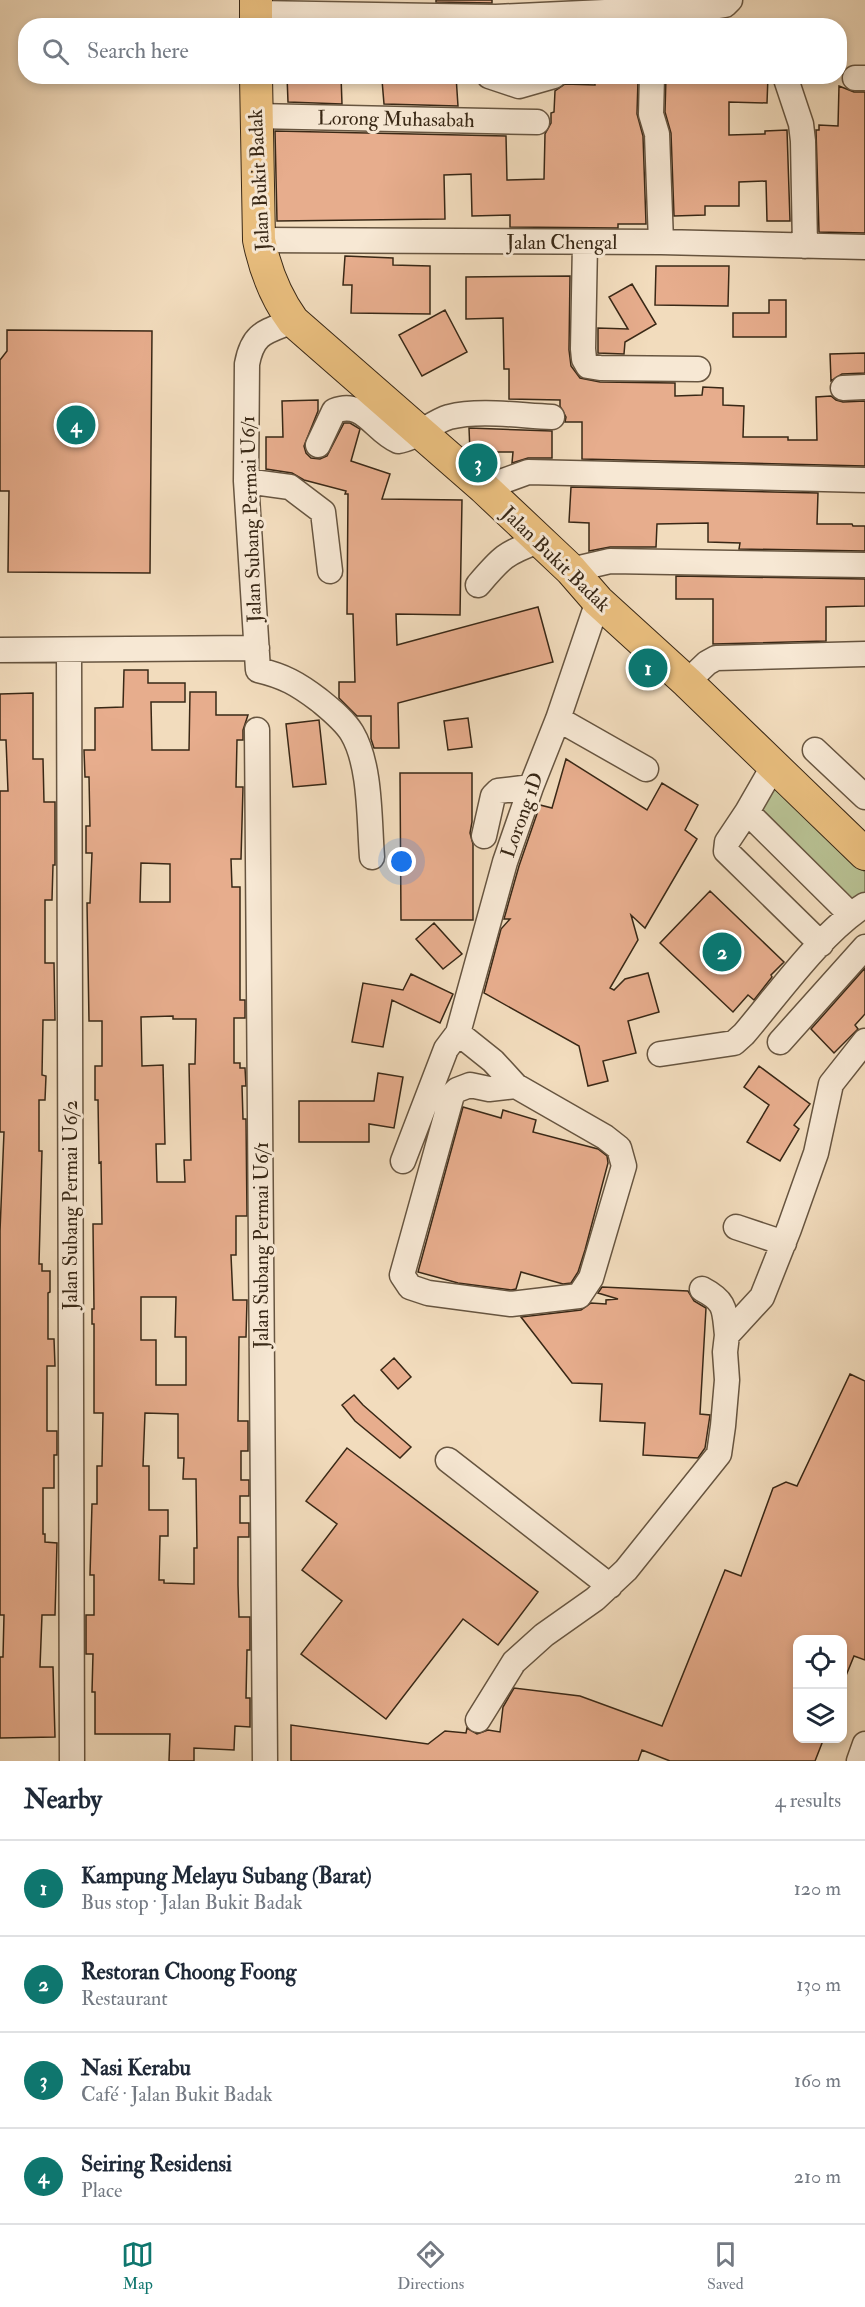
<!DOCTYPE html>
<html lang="en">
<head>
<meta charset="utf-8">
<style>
  :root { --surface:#fff; --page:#f6f6f7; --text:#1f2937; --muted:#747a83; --line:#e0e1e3; --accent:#0f766e }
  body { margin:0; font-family:"IM FELL Double Pica",serif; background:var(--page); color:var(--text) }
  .controls { position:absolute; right:18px; bottom:18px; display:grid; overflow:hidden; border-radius:12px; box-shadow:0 3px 9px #0003 }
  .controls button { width:54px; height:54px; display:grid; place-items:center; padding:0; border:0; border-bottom:2px solid var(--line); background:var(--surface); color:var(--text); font:30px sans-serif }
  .you { position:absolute; left:402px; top:862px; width:21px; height:21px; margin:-15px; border:4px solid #fff; border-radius:50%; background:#1a73e8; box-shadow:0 0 0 9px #1a73e833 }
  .badge { display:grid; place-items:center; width:39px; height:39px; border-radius:50%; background:var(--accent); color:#fff; font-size:20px; font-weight:700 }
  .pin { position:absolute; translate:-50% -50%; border:3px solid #fff; box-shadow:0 2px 6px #0006 }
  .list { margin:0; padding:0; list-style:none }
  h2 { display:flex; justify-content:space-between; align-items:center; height:78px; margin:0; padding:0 24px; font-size:26px }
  h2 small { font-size:20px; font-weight:400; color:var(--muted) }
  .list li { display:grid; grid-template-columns:39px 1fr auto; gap:18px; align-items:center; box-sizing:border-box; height:96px; padding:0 24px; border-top:2px solid var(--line) }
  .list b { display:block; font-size:22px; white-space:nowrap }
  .list p { margin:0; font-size:20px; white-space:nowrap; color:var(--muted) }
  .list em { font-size:20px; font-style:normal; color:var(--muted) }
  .icon { flex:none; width:33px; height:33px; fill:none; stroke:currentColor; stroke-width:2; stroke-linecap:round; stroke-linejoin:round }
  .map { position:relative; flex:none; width:865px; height:1761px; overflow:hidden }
  .search { position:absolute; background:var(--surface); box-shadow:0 3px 9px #0003; left:18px; right:18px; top:18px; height:66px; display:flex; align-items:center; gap:15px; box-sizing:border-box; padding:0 21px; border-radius:24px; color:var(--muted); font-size:22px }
  .sheet { height:462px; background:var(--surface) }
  nav { display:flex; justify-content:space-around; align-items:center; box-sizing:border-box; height:84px; border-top:2px solid var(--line); background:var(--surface); font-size:16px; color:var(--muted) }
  nav a { display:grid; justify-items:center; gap:3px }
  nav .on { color:var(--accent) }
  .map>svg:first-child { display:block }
  .green { fill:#b8c193; stroke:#787454; stroke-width:1.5 }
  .building { fill:#e7ad8d; stroke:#392816; stroke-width:1.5; fill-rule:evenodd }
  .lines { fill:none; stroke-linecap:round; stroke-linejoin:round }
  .minor-casing { stroke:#675540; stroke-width:27 }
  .major-casing { stroke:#392816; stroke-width:34 }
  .minor { stroke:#f7e8d4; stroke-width:24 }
  .major { stroke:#e9be7e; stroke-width:32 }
  .labels { text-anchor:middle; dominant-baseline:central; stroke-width:6; stroke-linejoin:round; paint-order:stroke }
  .street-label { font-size:20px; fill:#392816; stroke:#f7e8d4 }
</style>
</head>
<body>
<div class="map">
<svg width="865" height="1761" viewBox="0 0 865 1761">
  <rect width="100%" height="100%" fill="#f2dcbd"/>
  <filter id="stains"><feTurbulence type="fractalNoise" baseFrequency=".00333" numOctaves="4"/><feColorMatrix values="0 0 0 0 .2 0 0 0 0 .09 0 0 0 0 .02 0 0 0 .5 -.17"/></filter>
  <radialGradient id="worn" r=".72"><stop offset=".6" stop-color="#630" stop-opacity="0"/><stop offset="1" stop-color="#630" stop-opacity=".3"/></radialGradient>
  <path class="green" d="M777,782l88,90v27l-15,9 -98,-100z"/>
  <path class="building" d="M436,0h56v3l-56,-1z
    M719,21v5h-60v-2z
    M287,76h54l1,28 -54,-2z
    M456,76l2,30 -74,-2 -2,-24z
    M666,76h102l-1,27 -38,-1v33l36,-1v-3l22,-1 3,91h-23l-1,-40 -27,1v24h-34v9l-31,1 -3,-83 -6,-21z
    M595,79l43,1 -1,34 6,22 3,88h-28v4l-108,-1v-12l-38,1 -1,-42 -27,1 1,44 -168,2 -2,-90 231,5 1,44 37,-1 1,-45 6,-11v-10l3,-1 1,-21 10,-7 30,1z
    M839,86l15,6h11v141l-46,-1 -3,-102h3v-5l19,1z
    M345,256l48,2v7l37,1v48l-79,-1 1,-28h-9z
    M656,266h73l-1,40 -73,-1z
    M570,276l-1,74 2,16 9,12 20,4 75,1v13l27,-1 1,-8 20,1v17l21,1 -1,31h45v3h29l-1,-43 15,-1 5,4 7,2 22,-1v65l-283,-7v-37h-17l1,-5 -6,-11v-6l-51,-1v-30h-5l-1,-51 -37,1v-42z
    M632,284l24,40 -31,18 -1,12 -26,-1v-25l30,1 -19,-32z
    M769,300h17v37h-53v-24h36z
    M445,310l22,42 -45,24 -23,-41z
    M7,330l145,1 -2,242 -142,-1 1,-81h-9v-131l7,-9z
    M865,353v20l-23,1 -11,7 -1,-27z
    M318,400v11l-14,35 2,7 5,5 9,1 7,-3 17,-33h6l10,6 -9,32 39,13 -8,25 80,1 -2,115 -64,-1 1,31 141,-38 15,55 -155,41 1,45h-25l-3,-9v-23h-14l-18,-18v-16h16l-2,-68h-6l1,-120h-3l1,-3 -42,-11 -12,-7 -26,-4v-32h17l-1,-36z
    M469,428l83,3v27h-24l-16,5 1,-11h-43z
    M571,487l247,6 -1,31h35l1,2h12v25l-126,-2 1,-6 -32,-1v-19l-51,1 -1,23h-46l-21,4v-28l-20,-1z
    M676,576l189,3v27l-39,1v34l-113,3v-45h-37z
    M124,670h24v13h37v19h-34l1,48h37l1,-58h26v23h32l-5,15v10h-6l-1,47h7l-2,72h-10l1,28h8v113h5v18h-11v45h6v5h5l1,18h-4l1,33h3l1,97h-11v39h-5l2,45h14l-1,37h-7l-1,84h10v30h-7v29h8v16h-9v27h9v14h-11v48l1,32h11v33h-3l-1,48h4v29l-15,-1 -1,24 -40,-2v13h-25l1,-27h-75v-42h-3l1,-38h-7v-39h8v-40h-4l2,-71h5v-38h5l1,-53h-9v-89h-2v-15h2l-1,-85h9l-1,-62 -2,1 -1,-63h-3v-34h7v-45h-13l-2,-118h3l2,-50h-6v-27h4l-1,-49h-4l-1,-27h11v-42l28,-1zM141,863l29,1v38h-30zM173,1016v3h23l-1,45h-6l2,96h-7l1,22h-28l-1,-38h9l-2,-79 -21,1 -1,-49zM141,1297h35l-1,40h11v48h-30v-45h-15zM145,1413l33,1v44h6l-1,21h13l1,69h-3v36l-30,-1v-3h-5l1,-44h8v-26h-19v-44h-6z
    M33,693v66h10l1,43h11v63h-2l-1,35h-7v63h9l1,57h-12l-1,55 4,1 -1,24h-6v51h3l-3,113h3v7h8v21l-2,1v46h6l1,27h-8v65h10v24h-3v33h-11v46h2v8l12,1 -2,72h-13l-2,52h13l2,70 -55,1v-81h3l1,-42h-4v-384l4,-99h-4v-341h8l-2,-51h-6v-46z
    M468,718l4,29 -24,3 -4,-29z
    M319,720l7,64 -33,3 -7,-63z
    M566,759l81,51 15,-27 36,22 -13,25 12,9 -52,89 -14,-13 7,25 -28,48 4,2 11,-11 23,-6 11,39 -31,9 8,32 -33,8 5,20 -20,5 -9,-40 -95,-53 17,-64 9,-10h-6l15,-53 21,-61 12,3z
    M400,773h72v49l-2,11 3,11v76h-72z
    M710,891l74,71 -13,13 1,2 -18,23 -6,-5 -15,17 -73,-69z
    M434,923l28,31 -19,15 -27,-30z
    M865,968v46l-10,11 3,4 -24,24 -23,-24z
    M411,974l42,20 -13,29 -48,-23 -9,47 -31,-5 11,-59 40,7z
    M759,1066l51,38 -16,21 5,4 -19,32 -33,-19 22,-37 -25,-18z
    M378,1073l25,4 -9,51 -25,-4v18h-70v-41h75z
    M463,1107l38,11 2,-8 33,10 -3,12 65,17 9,7 1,7 -23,87 -7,22 -7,11 -8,1 -42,-12 -5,17 -5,1 -53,-7 -40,-11z
    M602,1287l86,4 6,10 12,7 -6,106 10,1 -5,33 -7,10 -55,-3 2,-32 -45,-2 2,-37 -30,-1 -51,-66 60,-7 10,-7 15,1v-4l12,-1 -20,-6z
    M394,1358l17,19 -13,12 -17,-19z
    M850,1374l15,7v279l-11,-4 -11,27v-43h-45v98h26l-9,23h-145l-28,-11 -4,11h-347v-36l137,19 17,-13 21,2 1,-5 10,6 11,-4 12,2 3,-25 11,-19 66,8 82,30 63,-156 16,6 32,-88 13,-6 11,4z
    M354,1395l9,10 48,42 -11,11 -45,-37 -13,-16z
    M347,1448l191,144 -40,53 -35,-26 -77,100 -85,-65 41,-53 -40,-31 35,-46 -31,-23z"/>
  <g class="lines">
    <g class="minor-casing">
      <path id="minor" d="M256,13l240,4 217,-10 12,-2 5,-5
        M489,76l30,10 35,-10
        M652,76l-1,38 6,20 4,108
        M785,76l16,48 2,17 2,105
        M855,78h10
        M256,116l281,6
        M259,240l402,2 204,5
        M585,243l-2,106 1,10 4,7 12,2 98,1
        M293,321c-27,11 -40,11 -46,43l-1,117 12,189c26,6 40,14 61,30 12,10 25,20 33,33 19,32 17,87 20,124
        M843,388l22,-1
        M318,445l16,-34c30,-12 40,20 64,30 17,-2 34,-19 51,-24 31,-8 72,-1 103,0
        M246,481l44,6 33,25 7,59
        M484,488l44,-16 337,8
        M571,570l39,-9 255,4
        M478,585c23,-27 27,-32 61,-44
        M0,650l257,-2
        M69,650l3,1111
        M687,682l20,-19 9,-5 149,-4
        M558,719l88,50
        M257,730l8,1031
        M815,750l50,47
        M747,812l27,-47
        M484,836l9,-40 5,-5 33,-4
        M821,944l-95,-93 1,-9 20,-30 103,102
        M458,1033l35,28 23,25
        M780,1042l85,-95
        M660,1054l74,-11 10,-9c34,-40 78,-102 121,-129
        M470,1085l19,4 27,-3 89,51 14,11 5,18 -33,112 -12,18 -68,8 -83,-11 -18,-6 -8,-12 50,-180 5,-5z
        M403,1161l43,-112 12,-16 47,-171 26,-75 27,-68 40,-118
        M736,1227l48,16
        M702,1289c25,13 22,21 25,46
        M448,1460l162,126
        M478,1720l36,-58 30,-27 51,-36 31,-29 93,-116 4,-28 4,-46 -2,-28 2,-17 35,-38 27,-68 27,-76 15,-69 34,-43
        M859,1761l6,-17"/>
    </g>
    <g class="major-casing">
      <path id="major" d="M256,26v-26
        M256,76l3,164c6,30 16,56 34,81l191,167 87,82 27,31 89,81 178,172"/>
    </g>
    <use href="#minor" class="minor"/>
    <use href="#major" class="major"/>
  </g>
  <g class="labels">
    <g class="street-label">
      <text transform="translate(396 119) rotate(1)">Lorong Muhasabah</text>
      <text transform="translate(259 180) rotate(-93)">Jalan Bukit Badak</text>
      <text x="562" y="242">Jalan Chengal</text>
      <text transform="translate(251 519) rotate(-92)">Jalan Subang Permai U6/1</text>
      <text transform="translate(556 559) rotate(44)">Jalan Bukit Badak</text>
      <text transform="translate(522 815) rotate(-70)">Lorong 1D</text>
      <text transform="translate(70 1205) rotate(-90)">Jalan Subang Permai U6/2</text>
      <text transform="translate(261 1245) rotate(-90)">Jalan Subang Permai U6/1</text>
    </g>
  </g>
  <rect width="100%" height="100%" filter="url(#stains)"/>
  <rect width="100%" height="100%" fill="url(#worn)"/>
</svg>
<div class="controls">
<button><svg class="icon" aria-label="locate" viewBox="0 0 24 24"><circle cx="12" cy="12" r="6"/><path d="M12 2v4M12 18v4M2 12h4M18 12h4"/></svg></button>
<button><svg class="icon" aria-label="layers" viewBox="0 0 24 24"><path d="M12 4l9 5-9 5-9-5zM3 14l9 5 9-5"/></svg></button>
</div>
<div class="you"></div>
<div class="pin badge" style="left:648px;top:668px">1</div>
<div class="pin badge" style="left:722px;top:952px">2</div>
<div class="pin badge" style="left:478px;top:463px">3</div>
<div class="pin badge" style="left:76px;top:425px">4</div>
<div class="search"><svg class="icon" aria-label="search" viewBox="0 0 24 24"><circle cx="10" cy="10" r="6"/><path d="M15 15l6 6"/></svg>Search here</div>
</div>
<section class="sheet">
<h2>Nearby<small>4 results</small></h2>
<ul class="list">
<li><span class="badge">1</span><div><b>Kampung Melayu Subang (Barat)</b><p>Bus stop · Jalan Bukit Badak</p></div><em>120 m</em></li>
<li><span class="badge">2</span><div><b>Restoran Choong Foong</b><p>Restaurant</p></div><em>130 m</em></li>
<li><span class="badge">3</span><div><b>Nasi Kerabu</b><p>Café · Jalan Bukit Badak</p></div><em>160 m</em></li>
<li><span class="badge">4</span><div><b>Seiring Residensi</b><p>Place</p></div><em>210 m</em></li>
</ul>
</section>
<nav>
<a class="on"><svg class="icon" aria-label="map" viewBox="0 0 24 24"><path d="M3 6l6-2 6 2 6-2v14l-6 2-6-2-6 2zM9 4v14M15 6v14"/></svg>Map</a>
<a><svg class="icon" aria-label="directions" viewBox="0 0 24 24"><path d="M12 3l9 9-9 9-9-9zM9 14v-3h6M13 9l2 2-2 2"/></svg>Directions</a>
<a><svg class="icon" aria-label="saved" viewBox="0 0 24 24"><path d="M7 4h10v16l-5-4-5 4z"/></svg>Saved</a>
</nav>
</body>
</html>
